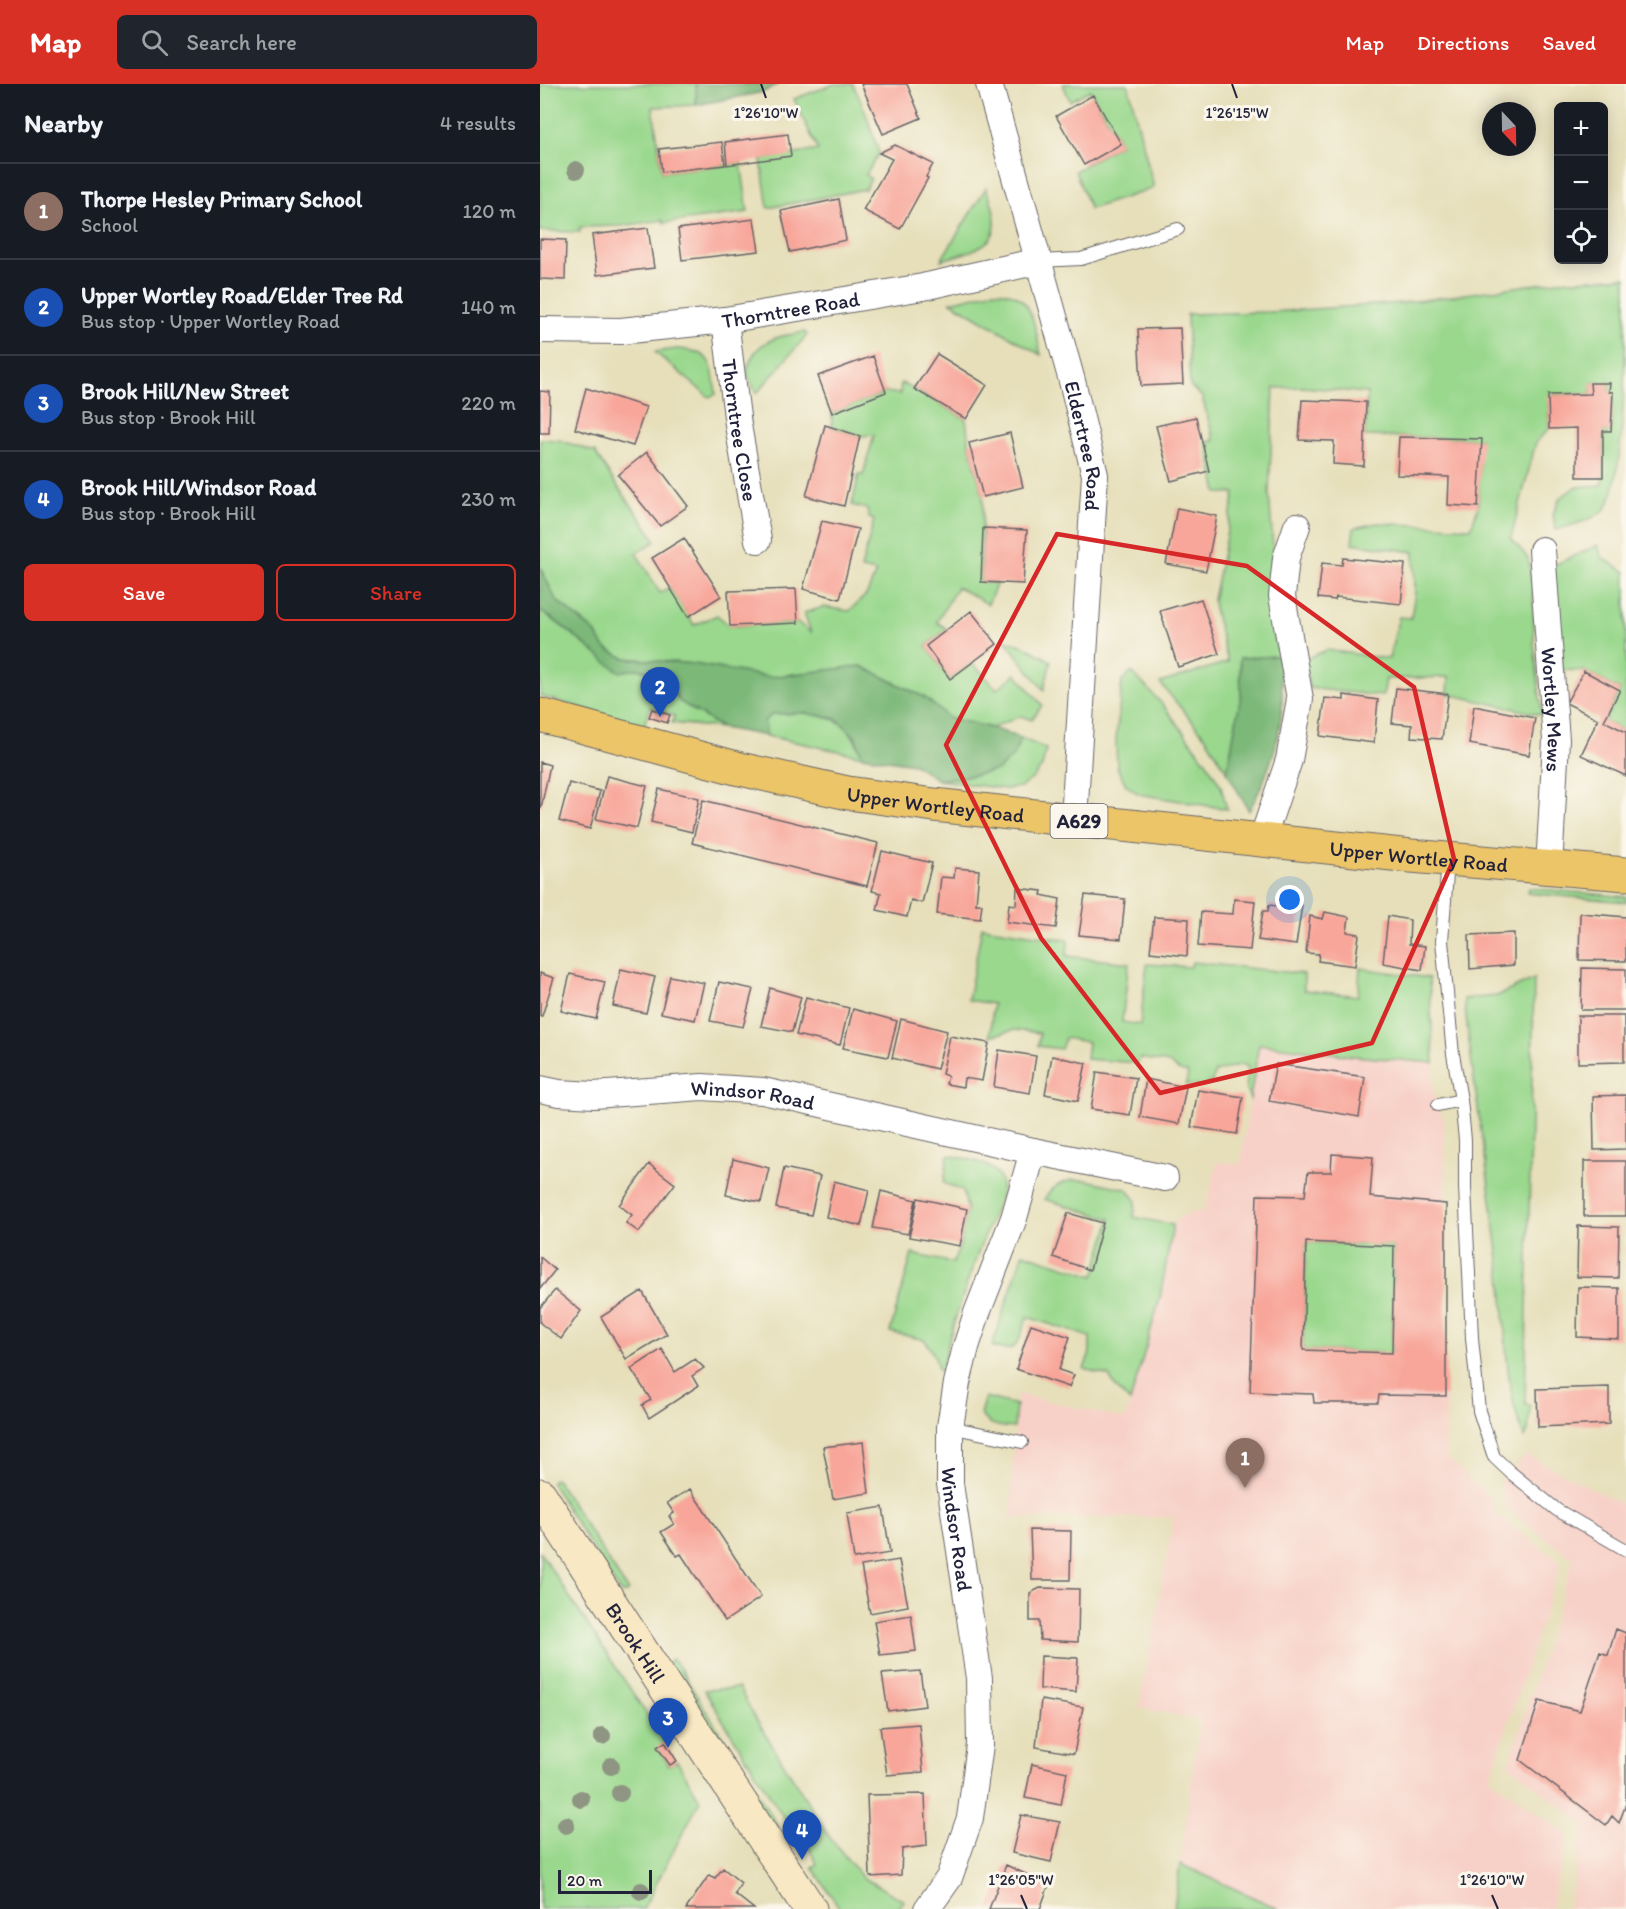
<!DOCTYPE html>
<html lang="en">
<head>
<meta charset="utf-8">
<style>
  :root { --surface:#171b24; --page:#20242c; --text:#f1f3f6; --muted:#9ea1a6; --line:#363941; --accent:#d93025 }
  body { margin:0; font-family:Itim,sans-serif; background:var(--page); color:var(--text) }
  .controls { position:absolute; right:18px; top:18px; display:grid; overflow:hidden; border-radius:9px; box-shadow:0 3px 15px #0003 }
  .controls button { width:54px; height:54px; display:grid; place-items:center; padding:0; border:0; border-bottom:2px solid var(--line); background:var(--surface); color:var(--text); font:30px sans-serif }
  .compass { position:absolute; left:942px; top:18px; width:54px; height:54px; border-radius:50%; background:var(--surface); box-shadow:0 3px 15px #0003; rotate:158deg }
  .scale { position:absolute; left:18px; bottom:15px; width:94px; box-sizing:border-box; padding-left:6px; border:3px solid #22223b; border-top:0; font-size:16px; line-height:21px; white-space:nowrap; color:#22223b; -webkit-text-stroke:4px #fbf7ec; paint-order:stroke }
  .you { position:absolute; left:750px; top:816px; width:21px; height:21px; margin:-15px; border:4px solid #fff; border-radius:50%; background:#1a73e8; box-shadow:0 0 0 9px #1a73e833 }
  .badge { display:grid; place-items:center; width:39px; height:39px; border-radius:50%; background:var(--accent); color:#fff; font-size:20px; font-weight:700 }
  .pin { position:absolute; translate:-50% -50px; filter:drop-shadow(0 2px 3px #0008) }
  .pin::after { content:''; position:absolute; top:32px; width:21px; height:18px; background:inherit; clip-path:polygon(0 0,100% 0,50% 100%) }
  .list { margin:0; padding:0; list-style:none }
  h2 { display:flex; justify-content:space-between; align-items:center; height:78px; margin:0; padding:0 24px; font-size:26px }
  h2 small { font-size:20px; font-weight:400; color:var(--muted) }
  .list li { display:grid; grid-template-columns:39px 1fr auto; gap:18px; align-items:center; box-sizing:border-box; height:96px; padding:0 24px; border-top:2px solid var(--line) }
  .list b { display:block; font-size:22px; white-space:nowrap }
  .list p { margin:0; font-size:20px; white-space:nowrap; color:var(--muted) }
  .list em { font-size:20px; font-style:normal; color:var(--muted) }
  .actions { display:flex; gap:12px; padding:18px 24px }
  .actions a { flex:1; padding:14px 0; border:2px solid var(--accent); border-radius:9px; text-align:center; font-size:21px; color:var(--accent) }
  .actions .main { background:var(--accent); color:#fff }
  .icon { flex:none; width:33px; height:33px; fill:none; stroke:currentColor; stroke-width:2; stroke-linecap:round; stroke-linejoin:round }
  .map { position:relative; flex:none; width:1086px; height:1825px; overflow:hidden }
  header { display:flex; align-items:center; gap:36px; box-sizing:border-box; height:84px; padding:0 30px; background:var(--accent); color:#fff }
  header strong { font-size:28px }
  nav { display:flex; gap:33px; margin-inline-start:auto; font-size:21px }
  .search { width:420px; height:54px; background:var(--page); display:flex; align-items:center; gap:15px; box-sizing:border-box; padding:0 21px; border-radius:9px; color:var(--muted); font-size:22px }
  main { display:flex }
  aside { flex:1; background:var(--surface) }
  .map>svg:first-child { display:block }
  .built { fill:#f7d1c8 }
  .green { fill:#9ad88d; stroke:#5e7d64; stroke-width:1.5 }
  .forest { fill:#7bb878; stroke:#4e6d5a; stroke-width:1.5 }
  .building { fill:#f8a69a; fill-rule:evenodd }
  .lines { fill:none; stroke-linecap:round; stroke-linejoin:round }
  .service-casing { stroke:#676467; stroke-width:14 }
  .minor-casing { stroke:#676467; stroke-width:28 }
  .secondary-casing { stroke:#676467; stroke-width:35 }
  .primary-casing { stroke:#676467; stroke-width:35 }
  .service { stroke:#fff; stroke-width:12 }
  .minor { stroke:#fff; stroke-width:26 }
  .secondary { stroke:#f8e8c3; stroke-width:33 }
  .primary { stroke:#edc569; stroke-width:33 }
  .tree { fill:#8e9582 }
  .marked { fill:none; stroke:#d62828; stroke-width:4.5; stroke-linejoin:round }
  .ticks { fill:none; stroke:#22223b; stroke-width:2 }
  .labels { text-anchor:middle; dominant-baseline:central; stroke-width:6; stroke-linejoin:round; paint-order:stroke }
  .shield { fill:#fbf7ec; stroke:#636270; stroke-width:1.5 }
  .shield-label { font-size:20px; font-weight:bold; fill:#22223b }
  .street-label { font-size:21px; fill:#22223b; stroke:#fbf7ec }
  .ticks-label { font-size:15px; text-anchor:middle; fill:#22223b; stroke:#fbf7ec; stroke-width:6; stroke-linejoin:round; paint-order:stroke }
</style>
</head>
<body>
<header>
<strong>Map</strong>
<div class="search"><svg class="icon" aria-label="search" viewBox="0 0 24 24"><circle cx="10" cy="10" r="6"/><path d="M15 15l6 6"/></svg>Search here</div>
<nav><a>Map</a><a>Directions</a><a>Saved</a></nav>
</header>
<main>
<aside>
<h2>Nearby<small>4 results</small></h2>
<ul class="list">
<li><span class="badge" style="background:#8d6e63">1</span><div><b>Thorpe Hesley Primary School</b><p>School</p></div><em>120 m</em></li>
<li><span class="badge" style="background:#1a4fb4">2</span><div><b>Upper Wortley Road/Elder Tree Rd</b><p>Bus stop · Upper Wortley Road</p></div><em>140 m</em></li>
<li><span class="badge" style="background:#1a4fb4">3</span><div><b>Brook Hill/New Street</b><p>Bus stop · Brook Hill</p></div><em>220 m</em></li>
<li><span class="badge" style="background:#1a4fb4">4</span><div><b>Brook Hill/Windsor Road</b><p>Bus stop · Brook Hill</p></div><em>230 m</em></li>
</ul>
<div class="actions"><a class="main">Save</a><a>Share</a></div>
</aside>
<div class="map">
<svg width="1086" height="1825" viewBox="0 0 1086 1825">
  <rect width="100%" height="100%" fill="#fbf7ec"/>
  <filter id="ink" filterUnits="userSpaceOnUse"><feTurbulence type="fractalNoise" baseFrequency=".0167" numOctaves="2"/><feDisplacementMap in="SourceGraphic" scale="12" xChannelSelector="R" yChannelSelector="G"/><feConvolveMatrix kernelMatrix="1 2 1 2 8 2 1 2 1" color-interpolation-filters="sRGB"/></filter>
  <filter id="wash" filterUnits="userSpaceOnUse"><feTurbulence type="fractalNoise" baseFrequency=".008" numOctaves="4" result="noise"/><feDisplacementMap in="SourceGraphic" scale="24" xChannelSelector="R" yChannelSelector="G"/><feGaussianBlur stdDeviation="1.35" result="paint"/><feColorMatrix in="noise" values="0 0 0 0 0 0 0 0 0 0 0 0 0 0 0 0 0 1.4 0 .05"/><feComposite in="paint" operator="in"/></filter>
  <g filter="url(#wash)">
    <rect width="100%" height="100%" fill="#e6dfba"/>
    <path class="built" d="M719,960l94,12 81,7 -2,27 12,32 2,82v253l46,43 2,13 67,49 -71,216 78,57 -18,74h-271l-99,-45 20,-144 -61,-13 35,-190 -164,1 6,-111 2,-13 107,25 35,-121 13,-73 6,-7 9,-5 17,-3 12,-48 23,2z
      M987,1371l99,51v403h-58l16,-85 -75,-59 64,-206 -67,-51 -6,-27z"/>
    <path class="green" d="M0,0h156v21l-43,2 9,65 79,-9 7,49 -84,11 -1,-3 -43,6 -40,1v5l-40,-1z
      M294,0h19l12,27 14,42 -13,22 5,4 -6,10 -97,19 -7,-48 57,-10 -24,-51z
      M523,0h65l26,104 -64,21 -15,-38 46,-27 -31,-54 -20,11z
      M446,104c22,53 3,59 -45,72z
      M1086,193c0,43 0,202 -20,231 -9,11 -36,18 -50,22l-3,-16 7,-16 16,-11 25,-2 2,-8v-46h8l2,-39h-4l1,-9h-19v11l-43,1 1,34 -13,13 -25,96 17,20 5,29 1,56 8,72 -94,-21 1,-17 -63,2 -3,17 -74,-8 -4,-29 22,-9 62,9 10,-42 12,1 4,-25 -1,-41 -62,-9 2,-15 24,-5 93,5 7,-21 3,-68 -116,-3 2,-43 -63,-6 -30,1 -5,104 4,56 -3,70 9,38 -39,2 1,37 -14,77 -20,-33 -47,-56 68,-21 -14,-54 -1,-8 22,-107h-18l-10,-51 7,-2 -12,-43 -12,-11 -3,-72 84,-2 131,-9 156,-22z
      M454,207c5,1 10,0 15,2 25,6 27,41 32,62l-90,-53z
      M265,248l2,3 -50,58c-11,-18 -14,-20 -3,-39 11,-17 32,-19 51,-22z
      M136,265c35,1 36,13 40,45l-7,3 -54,-45z
      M361,299l13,6 52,30 3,24 14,54 -2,85 16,1 -9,21 -31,-17 -20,35 10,7 -21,17 24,33 22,-16 25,26 19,-15 26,31 -10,15 -11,-4 -29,12 -43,-10 -25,-21 -63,-31 -91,11 -76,-13 -70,-6 -20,-10 -9,-16 -39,-32 -16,-33v-128l19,1 36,12c18,31 41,58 61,89l-20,12 24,40 10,-6 24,38 23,-10 13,11 68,-3 13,9 -7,-19 20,-6 25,4 18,-17 9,-22 -15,-3 13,-49 -5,-2 -2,-9 -15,-4 7,-31 4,1 11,-40 -14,1 -28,-9v-14l54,-21 14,2z
      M1058,461l4,13 24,14v160l-22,-11 16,-31 -36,-19 -22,-1 -10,-104z
      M0,527c29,17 52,42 80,60l15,-2 27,3 17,29 43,27 -50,-5 3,-7 -25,-9 -6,19 -104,-30z
      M465,556l19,6 27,15 -7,29z
      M592,588l31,33 44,58 14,23 6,23 -88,-15 -13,-9 -9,-18 -1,-27 6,-59z
      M265,629c36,7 43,7 57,43l-95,-20 -3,-15 9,-7z
      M481,654l25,11 -4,18 -9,11 -12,9 -15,2 -68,-9 37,-5 39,-20z
      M989,804l97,9v5l-99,-9z
      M442,843l86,13 -1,16 62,7 -7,59 18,3 7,-61 44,3 1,-5 112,12v16l54,6 2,-28 69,10 5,85 -81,-7 -94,-12 -9,55 -4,-10 2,-22 -6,-3 -27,8 -3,10 -9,4 -17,-1 2,-12 -10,-3 -9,-7 -29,-5 -2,5 -52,-4 2,-17 -23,-4 -4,11 -23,-3 2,-13 -26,-3 -24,6 3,-32 -25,-4z
      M994,895l-9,424 5,3 -2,25 -3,7c-22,-48 -18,-109 -24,-162 -11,-92 -27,-184 -37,-277l33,-3z
      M408,1071c24,5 63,9 52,43 -24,57 -45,113 -59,173l-3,-1 -2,-11 -11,-19 -35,-8 22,-78 41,9 7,-17 7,-37 -4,-18 -19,-8z
      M533,1096h13l41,9 9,11 -2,17 39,8 -13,73 -30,104 -14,-14 -7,-12 -25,-7 6,-17v-15l-63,-20c-8,21 -7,40 -35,29l31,-93 71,23 17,-57 -67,-20c9,-12 15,-16 29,-19z
      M766,1158l88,4 -2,107 -89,-3z
      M445,1313l31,8 -2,23c-13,-1 -26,-2 -34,-14z
      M16,1395l72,112 -2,2h-5l-70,-110 1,-3z
      M0,1468l125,190 -7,6 11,17 8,-4 23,39 -57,109h-103z
      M131,1575l5,3 106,171 -4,2 -110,-172z
      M199,1604l18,33 73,117 32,39 42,24 -6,8h-57l-2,-2 -27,-40 5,-3 -9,-18 -6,1 -98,-157z
      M640,1780l99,45h-105z"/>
    <path class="forest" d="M156,0h82l-14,8 -68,13z
      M0,483l16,33 39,32 10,16 19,10 70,6 76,13 91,-11 63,31 25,21 43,10 29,10 -7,17 -16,15 -23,5 -37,5 -24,-16 -52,-8 -7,-19 -18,-18 -32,-6 -32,1 -9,7 3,15 -45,-8 -43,-27 -17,-29 -27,-3 -15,3c-28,-19 -51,-44 -80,-61z
      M739,572c1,12 3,25 3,38 1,40 -14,82 -33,117l-22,-39 14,-77 -1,-37z"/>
    <g id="blocks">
      <path class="building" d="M321,0h46l14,34 -38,16z
        M553,11l28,49 -37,21 -28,-49z
        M248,50l3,22 -64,9 -2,-23z
        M182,58l3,23 -63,7 -3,-23z
        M355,61l38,19 -7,13 2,1 -28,51 -37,-19 29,-51 -13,-6z
        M299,115l7,41 -56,12 -9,-41z
        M214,135l5,32 -77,9 -4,-31z
        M108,144l6,40 -57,7 -5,-40z
        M0,155l26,1 -1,40 -25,-1z
        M640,244l3,56 -42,2 -3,-57z
        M397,270l50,31 -21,34 -52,-30z
        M333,272l13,36 -54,21 -14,-37z
        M1050,299h20l-1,9h4l-2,39h-8v46h-26v-49l-28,1 -1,-34 43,-1z
        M46,304l60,19 -13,39 -58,-17z
        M0,307l10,1 -1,41h-9z
        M762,316l64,2 -2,64 -31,-2 1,-23 -35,-1z
        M656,333l13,54 -38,10 -15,-55z
        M285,341l35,11 -16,70 -38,-10z
        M470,349l13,54 -40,10 -14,-54z
        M859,353l83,2 -4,68 -30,-2 1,-28 -52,-2z
        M107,368l41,54 -28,20 -42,-51z
        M637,424l40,8 -11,55 -40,-7z
        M282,437l36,8 -18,70 -37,-10z
        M443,444l44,2 -4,54 -42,-2z
        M144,454l37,58 -33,21 -36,-59z
        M803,474l62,6 -4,40 -65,-7 -1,3 -17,-2 4,-35 20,2z
        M256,505l2,34 -68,3 -2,-35z
        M661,515l18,55 -41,13 -18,-56z
        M431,527l26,33 -47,35 -24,-33z
        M1044,587l36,19 -16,31 22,11v44l-45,-21 17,-36 -32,-16z
        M856,604l52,6 -6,45 -31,-2 1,-12 -20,-2z
        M804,611l34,5 -4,43 -54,-7 5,-38 19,2z
        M934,622l61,12 -6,37 -60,-11z
        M112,625l18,6 -3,8 -18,-6z
        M0,678l10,3 -9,43h-1z
        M67,692l40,10 -10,42 -41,-9z
        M29,699l31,8 -10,38 -31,-8z
        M119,705l40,9 -7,34 -41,-10z
        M163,716l175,43 -11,43 -175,-43z
        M342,767l50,12 -10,40 -11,-3 -4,17 -30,-7 4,-17 -9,-2z
        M415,784l24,2 -3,34h6l-2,15 -43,-5 4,-37 13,1z
        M477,804l25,3 -1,4 19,4 -4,29 -49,-6 2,-18 7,1z
        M545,811l40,4 -4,40 -42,-4z
        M694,815l21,2 -5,49 -52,-4 3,-34 32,2z
        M738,817l24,4 -6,40 -38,-5 5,-29h5l1,-6 8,1z
        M785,828l24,5 -2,15 12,2 -4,32 -37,-5 1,-7 -13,-1 4,-37 13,3z
        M1040,829l46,4v44l-47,-1z
        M848,832l22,4 -1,24 16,2 -3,24 -39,-7z
        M614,833l35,2 -2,37 -37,-4z
        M974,849v32l-44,4 -1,-34z
        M1042,884l44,1v41h-45z
        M81,885l34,8 -9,36 -33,-7z
        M0,889l14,5 -12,38h-2z
        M30,890l35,8 -9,37 -35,-8z
        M130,892l34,7 -9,37 -34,-7z
        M179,898l34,7 -10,38 -33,-6z
        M230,904l31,9 -9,35 -31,-6z
        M266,913l43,11 -9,37 -44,-10z
        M313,925l44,12 -9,36 -45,-9z
        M1038,932h46v46l-46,1z
        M361,935l46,12 -10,38 -45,-11z
        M410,952l39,7 -7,38 -18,-3 -1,9 -17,-3 2,-8 -6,-2z
        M459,966l37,6 -6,37 -36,-6z
        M512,972l34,7 -8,38 -33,-7z
        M736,980l89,13 -6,40 -90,-16z
        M557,988l39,6 -6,37 -39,-6z
        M606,995l40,8 -7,37 -39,-7z
        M658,1006l45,7 -6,37 -46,-7z
        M1086,1011v54l-32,1 -1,-54z
        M792,1070l41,3 -3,40 76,7v192l-67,-1 -1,8h-64l-1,-9 -63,-2 7,-197 48,1 3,-24h23zM766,1158l88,4 -2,107 -89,-3z
        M193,1075l36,9 -8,34 -35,-7z
        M1044,1077h42v55h-42z
        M109,1080l26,20 -36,48 -13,-9 6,-8 -13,-10z
        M244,1084l36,8 -9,39 -35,-7z
        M294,1097l35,9 -8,36 -35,-9z
        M341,1107l35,9 -8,34 -35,-6z
        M378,1114l49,11 -7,37 -51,-9z
        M528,1129l35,10 -13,47 -37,-13z
        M1038,1142l41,1 -1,51 -41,-1z
        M0,1173l15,13 -15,19z
        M1038,1203l41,1v51l-42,-2z
        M15,1206l26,21 -20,28 -21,-16v-15z
        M102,1207l25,43 -41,25 -25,-42z
        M491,1240l39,13 -11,33 15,5 -5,12 -53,-18z
        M122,1265l13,23 20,-13 9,9 -12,8 6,10 -49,32 -7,-13 9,-5 -20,-31z
        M1069,1303v37l-71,3 -1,-38z
        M323,1358l6,51 -36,6 -10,-52z
        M150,1405l71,108 -36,24 -44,-67 -4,2 -16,-24 13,-8 -5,-8 5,-3 -7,-10z
        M343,1423l7,46 -36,6 -7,-46z
        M490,1446l41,1 -1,49h-38z
        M359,1476l9,46 -38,7 -9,-47z
        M500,1504l39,1 -1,53 -38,-2 -1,-19h-9v-28z
        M371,1531l5,36 -36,4 -6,-34z
        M1076,1545l10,4v171l-7,19 -7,-7 -6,9 -86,-65 19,-59 41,10 20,-59 8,3z
        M501,1572l37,2 -2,34 -36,-3z
        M380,1587l5,35 -37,5 -6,-37z
        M501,1616l42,7 -9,47 -38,-7z
        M379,1640l4,48 -36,3 -7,-48z
        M125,1658l12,19 -7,4 -13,-18z
        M492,1680l35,8 -6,33 -36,-7z
        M385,1710l2,52 -25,3 -1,26 -31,2 -3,-82z
        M481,1731l39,7 -9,40 -39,-9z
        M466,1781l43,20 -9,24h-51z
        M183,1784l18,15 -6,11 19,15h-68l23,-34 6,3z"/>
    </g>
  </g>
  <g filter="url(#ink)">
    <use href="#blocks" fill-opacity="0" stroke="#676467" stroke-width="1.5"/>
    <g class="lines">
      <g class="service-casing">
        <path id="service" d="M499,177l42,-2 97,-30
          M908,776l-6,81 11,113 8,46 4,40v47l7,151 7,73 15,46 16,15 47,38 69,40
          M898,1021l23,-5
          M410,1343l72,15"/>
      </g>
      <g class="minor-casing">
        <g id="minor">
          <path id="s1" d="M449,0l83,297 23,94 -21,345"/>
          <path id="s2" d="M185,236l13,105 20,115"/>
          <path id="s3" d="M0,246l81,1 104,-11 198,-33 116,-26"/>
          <path id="s4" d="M1002,466l14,190 -7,129"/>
          <path d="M722,756l27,-80 11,-61 -18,-103 4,-38 11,-32"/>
          <path id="s5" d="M0,1005l19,4 35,2 108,-8 61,4 270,60 -19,67 -37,95 -11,34 -9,36 -7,44v57l29,194 1,67 -10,73 -21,60 -22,31"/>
          <path d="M493,1067l132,27"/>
        </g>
      </g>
      <g class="secondary-casing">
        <g id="secondary">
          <path id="s6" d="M0,1411l270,414"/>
        </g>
      </g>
      <g class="primary-casing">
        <g id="primary">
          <path id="s7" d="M0,631l200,54 108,24 86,12 477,51 215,18"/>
        </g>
      </g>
      <use href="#service" class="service"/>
      <use href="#minor" class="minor"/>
      <use href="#secondary" class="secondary"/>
      <use href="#primary" class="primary"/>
    </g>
    <g class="tree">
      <circle cx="36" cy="86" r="9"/>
      <circle cx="62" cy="1652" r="9"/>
      <circle cx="71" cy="1682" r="9"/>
      <circle cx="80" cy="1709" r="9"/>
      <circle cx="41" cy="1715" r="9"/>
      <circle cx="26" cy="1741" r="9"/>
      <circle cx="101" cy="1807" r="9"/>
    </g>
  </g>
  <path class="marked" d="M517,450l190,32 167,121 40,172 -82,184 -212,50 -119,-155 -95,-193z"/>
  <path class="ticks" d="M221,0l5,14M692,0l5,14M481,1811l6,14M952,1811l6,14"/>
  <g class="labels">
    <rect class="shield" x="510.5" y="720" width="57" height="34" rx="4.5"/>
    <g class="shield-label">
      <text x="539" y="737">A629</text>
    </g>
    <g class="street-label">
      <text stroke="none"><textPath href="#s3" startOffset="252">Thorntree Road</textPath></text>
      <text stroke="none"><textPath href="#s2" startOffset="111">Thorntree Close</textPath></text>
      <text stroke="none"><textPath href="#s1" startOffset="375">Eldertree Road</textPath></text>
      <text stroke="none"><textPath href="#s4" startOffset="160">Wortley Mews</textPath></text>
      <text stroke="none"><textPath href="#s7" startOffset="406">Upper Wortley Road</textPath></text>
      <text stroke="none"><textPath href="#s7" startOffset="892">Upper Wortley Road</textPath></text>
      <text stroke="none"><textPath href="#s5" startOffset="214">Windsor Road</textPath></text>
      <text stroke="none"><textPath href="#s5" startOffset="892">Windsor Road</textPath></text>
      <text stroke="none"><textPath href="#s6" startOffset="176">Brook Hill</textPath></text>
    </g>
  </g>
  <g class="ticks-label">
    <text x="226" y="34">1°26'10"W</text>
    <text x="697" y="34">1°26'15"W</text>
    <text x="481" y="1801">1°26'05"W</text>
    <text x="952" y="1801">1°26'10"W</text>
  </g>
</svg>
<div class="controls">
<button>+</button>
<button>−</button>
<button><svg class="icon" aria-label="locate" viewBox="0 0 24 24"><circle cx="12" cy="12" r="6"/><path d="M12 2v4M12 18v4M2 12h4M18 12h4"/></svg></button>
</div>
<svg class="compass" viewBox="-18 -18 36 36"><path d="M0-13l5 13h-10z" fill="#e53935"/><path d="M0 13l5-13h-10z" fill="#9ea1a6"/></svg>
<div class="scale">20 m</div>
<div class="you"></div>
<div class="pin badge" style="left:705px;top:1404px;background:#8d6e63">1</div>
<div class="pin badge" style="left:120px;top:633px;background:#1a4fb4">2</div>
<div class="pin badge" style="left:128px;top:1664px;background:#1a4fb4">3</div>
<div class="pin badge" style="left:262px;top:1776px;background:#1a4fb4">4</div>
</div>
</main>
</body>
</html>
